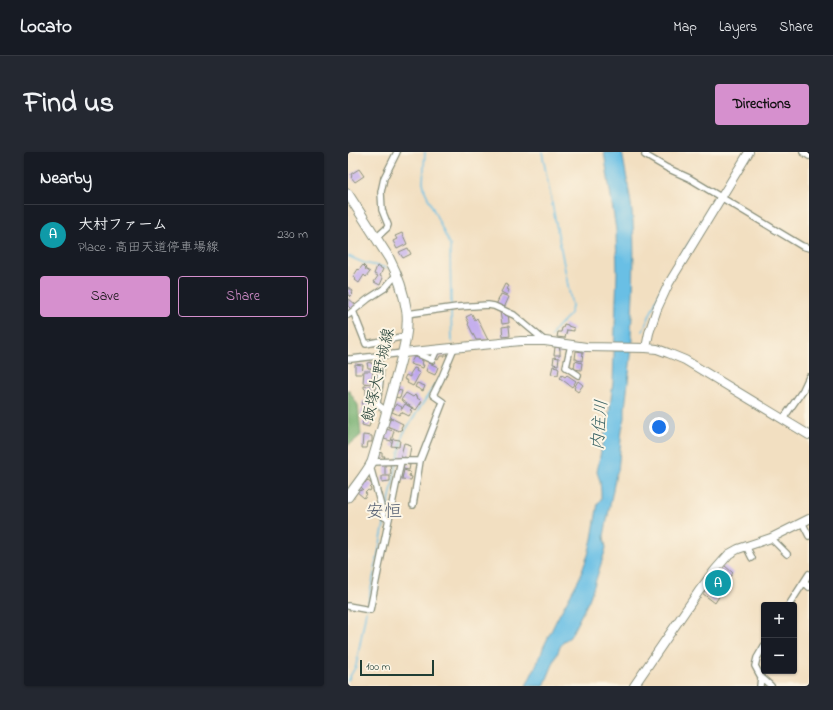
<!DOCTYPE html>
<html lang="en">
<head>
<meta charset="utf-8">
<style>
  :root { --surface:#171b24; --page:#242831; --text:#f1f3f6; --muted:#9ea1a6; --line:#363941; --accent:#d690ce }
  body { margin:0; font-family:"Indie Flower","Klee One",sans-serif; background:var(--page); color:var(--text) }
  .controls { position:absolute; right:12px; bottom:12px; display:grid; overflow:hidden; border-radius:4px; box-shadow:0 1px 3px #0004 }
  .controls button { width:36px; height:36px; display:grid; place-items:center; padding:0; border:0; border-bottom:1px solid var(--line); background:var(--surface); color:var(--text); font:20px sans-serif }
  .scale { position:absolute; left:12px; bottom:10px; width:74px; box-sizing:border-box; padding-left:4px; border:2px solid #1f3d34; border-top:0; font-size:11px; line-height:14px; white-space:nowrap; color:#1f3d34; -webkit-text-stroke:3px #fcf5e5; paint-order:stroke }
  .you { position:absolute; left:311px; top:275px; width:14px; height:14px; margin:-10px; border:3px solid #fff; border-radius:50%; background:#1a73e8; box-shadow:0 0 0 6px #1a73e833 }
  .badge { display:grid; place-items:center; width:26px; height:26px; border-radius:50%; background:var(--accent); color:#fff; font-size:13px; font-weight:700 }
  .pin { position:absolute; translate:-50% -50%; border:2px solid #fff; box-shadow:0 1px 4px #0006 }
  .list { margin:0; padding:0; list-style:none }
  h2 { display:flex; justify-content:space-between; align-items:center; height:52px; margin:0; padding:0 16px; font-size:17px }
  h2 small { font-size:13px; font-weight:400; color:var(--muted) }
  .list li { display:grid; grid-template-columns:26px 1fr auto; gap:12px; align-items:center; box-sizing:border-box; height:60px; padding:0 16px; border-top:1px solid var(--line) }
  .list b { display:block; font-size:15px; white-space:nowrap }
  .list p { margin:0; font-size:13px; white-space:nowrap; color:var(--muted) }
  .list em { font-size:13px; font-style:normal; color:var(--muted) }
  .actions { display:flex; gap:8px; padding:12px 16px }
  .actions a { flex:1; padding:9px 0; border:1px solid var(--accent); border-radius:4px; text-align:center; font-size:14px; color:var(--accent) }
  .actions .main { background:var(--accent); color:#111 }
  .map { position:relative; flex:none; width:461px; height:534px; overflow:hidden; border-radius:4px }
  header { display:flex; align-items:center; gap:24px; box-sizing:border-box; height:56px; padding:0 20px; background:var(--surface); border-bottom:1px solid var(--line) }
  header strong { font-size:19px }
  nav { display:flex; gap:22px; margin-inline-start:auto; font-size:14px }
  .intro { display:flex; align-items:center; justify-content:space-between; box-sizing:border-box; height:96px; padding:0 24px }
  h1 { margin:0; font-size:28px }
  .button { padding:10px 18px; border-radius:4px; background:var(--accent); color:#111; font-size:14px; font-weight:700 }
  main { display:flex; gap:24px; padding:0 24px }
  aside { flex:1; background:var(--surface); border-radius:4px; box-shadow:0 1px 3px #0004 }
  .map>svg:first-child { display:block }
  .forest { fill:#72ad6d; stroke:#487550 }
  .water { fill:#69bfe5; stroke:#447e8c }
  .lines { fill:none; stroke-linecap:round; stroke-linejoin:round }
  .stream { stroke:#69bfe5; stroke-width:1.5 }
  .building { fill:#bfa8ee }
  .street-casing { stroke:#888e7a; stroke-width:8 }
  .secondary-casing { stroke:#888e7a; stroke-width:10 }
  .primary-casing { stroke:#888e7a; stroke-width:11 }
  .street { stroke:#fff; stroke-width:5.5 }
  .secondary { stroke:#fff; stroke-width:8 }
  .primary { stroke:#fff; stroke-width:9 }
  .labels { text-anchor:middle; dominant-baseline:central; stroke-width:4; stroke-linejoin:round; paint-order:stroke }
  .street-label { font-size:16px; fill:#1f3d34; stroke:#fcf5e5 }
  .water-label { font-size:17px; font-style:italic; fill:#325e60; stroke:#fcf5e5 }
  .quarter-label { font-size:18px; fill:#576275; stroke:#fcf5e5 }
</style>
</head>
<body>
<header>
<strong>Locato</strong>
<nav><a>Map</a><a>Layers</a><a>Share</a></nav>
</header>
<div class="intro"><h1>Find us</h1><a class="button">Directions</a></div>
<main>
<aside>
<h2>Nearby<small></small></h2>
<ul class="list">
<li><span class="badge" style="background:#0f9aa8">A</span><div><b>大村ファーム</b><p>Place · 高田天道停車場線</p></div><em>230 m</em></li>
</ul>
<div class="actions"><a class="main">Save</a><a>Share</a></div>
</aside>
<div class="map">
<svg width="461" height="534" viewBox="0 0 461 534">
  <rect width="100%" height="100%" fill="#fcf5e5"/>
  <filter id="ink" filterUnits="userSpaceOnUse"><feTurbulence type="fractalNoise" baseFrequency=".025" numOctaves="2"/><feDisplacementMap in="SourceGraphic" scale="8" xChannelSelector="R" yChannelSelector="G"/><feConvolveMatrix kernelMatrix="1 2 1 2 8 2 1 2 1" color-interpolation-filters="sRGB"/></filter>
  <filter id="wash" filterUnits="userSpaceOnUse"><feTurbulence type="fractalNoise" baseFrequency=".012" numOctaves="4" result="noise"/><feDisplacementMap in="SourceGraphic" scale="16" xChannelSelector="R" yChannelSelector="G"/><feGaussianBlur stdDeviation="0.9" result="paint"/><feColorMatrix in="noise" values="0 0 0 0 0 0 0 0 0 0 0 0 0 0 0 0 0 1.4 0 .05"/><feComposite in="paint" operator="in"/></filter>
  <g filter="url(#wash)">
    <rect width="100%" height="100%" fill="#f2dfc1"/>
    <path class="forest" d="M0,237l10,16 3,30 -8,7 -5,3z"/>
    <path class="water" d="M256,0h18c4,23 9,46 11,69 2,38 0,76 -2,113l2,5 -8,69v10l-3,11 -4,42 -2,3 -12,62 2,12 -12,38 -5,14 -19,37 -6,4 -4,6 -16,39h-18l15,-31 2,-7 14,-29 22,-40 9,-24 4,-16 6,-36 3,-4v-7l-1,-11 -3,-9 6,-32 5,-16 5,-42 4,-109 -1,-43z"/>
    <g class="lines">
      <path class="stream" d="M77,0l-2,30 2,9 25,55 1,60
        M194,0l30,154c-1,12 -9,14 -16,22 -2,2 -3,6 -5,9
        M0,104l16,7 23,5
        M103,158l1,33
        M295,179l18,-42 55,-90 -1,-3
        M50,307l5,-25 33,-51
        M38,364l11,-53
        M19,456l18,-88
        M0,528l8,-14 10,-55"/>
    </g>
    <g id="blocks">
      <path class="building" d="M11,17l5,7 -9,6 -4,-5 1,-1 -1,-2z
        M54,81l5,11 -10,5 -4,-8 4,-2 -2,-3z
        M60,96l3,6 -8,4 -4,-6z
        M15,113l3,3 -1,1 5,3 -4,5 -2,-2 -5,8 -4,-3 1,-1 -3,-2 5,-8 1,1z
        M29,114l6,3 -3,7 3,2 -3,7 -6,-3 4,-6 -4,-2z
        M157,132l4,2 -2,3 2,1 -2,5 -6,-3z
        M0,135l5,4 -1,2 1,1 -3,3 -1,-2 -1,1z
        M153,142l8,3 -5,11 -8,-3z
        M0,146l8,7 -5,4 -3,-3z
        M152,160h4v2l4,-1 1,10 -7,1z
        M124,162l3,6 2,-2 11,22h-12l-8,-16 1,-1 -3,-6z
        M216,172l4,1v1l6,2v3l-7,-1 -2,8 -8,-1 1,-5h3l1,-4h1z
        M161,174l1,10 -7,1 -1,-10z
        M207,195l5,1 -1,1h1v6h-6z
        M228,199l7,1 -1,9 -5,-1v-1h-2z
        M89,200h8v4h-5l-2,4 -4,-2z
        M66,205l7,2v1l2,1 -1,4h2l-1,3 -13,-4z
        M206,205l5,1 -1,7 -5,-1z
        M227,209l7,2 -1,7 -7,-1z
        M23,210v2l4,-1 1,7h-5v-2h-3l-1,-5z
        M81,211l9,4 -3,8 -9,-4z
        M7,212l8,1 -1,9h-7z
        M205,214l5,1v1h1l-1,7 -7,-1z
        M66,216l3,1 -1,2 4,2 -7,13 -6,-3 1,-2 -4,-2 2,-4 4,2v-3z
        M16,219h9l-2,13 -8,-1z
        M214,223l3,2 2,-2 9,6 -4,6 -12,-9z
        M230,229l5,4 -5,7 -4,-3 1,-1h-1z
        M69,231l8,3 -2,5 -8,-4z
        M16,234l9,1 -1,8h-2v3h-4v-8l-2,-2z
        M48,238l6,1 -2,7 -6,-1z
        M58,241l7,4 2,-2 3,2 -1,1 5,3 -6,9 -15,-10z
        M15,249l10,2 -1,6h-2l-2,7 -7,-1 1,-6h2l1,-2 -3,-1z
        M48,252l6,3 -1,2h1l3,-5 7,4 -2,2 2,1 -3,5 -8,-4 -2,3 -7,-3z
        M16,266l7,2 -2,7 -7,-2z
        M43,266l12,6 -2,4 1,1 -1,1h-1l-1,1 -12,-5z
        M37,277l9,2 -3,10 -7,-2 1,-2 -2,-1z
        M15,283l9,1v6h-4l-1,6h-5z
        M45,287l7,1 -1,7 -8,-1z
        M56,291l4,1v1l3,1 -2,12 -5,-1v3l-4,-1z
        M31,300l3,1v3h3l-2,5 -6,-1z
        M42,311l1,11 -6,1v-11z
        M56,312l6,1 -1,5 -6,-1z
        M56,318l6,2 -1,4 3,1 -1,3 -9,-1z
        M34,324h8v5l-8,1z
        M19,328l6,5 -3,3 1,1 -1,2 -2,-1 -3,3 2,1 -3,4 -8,-7 1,-2 3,2 1,-1h1l1,-1 -3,-3 4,-4 1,1z
        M376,413l9,8 -15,20 2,2 -5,8 -13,-10z"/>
    </g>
  </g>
  <g filter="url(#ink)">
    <use href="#blocks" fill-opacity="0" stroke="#888e7a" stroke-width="1"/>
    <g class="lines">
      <g class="street-casing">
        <path id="street" d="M299,0l-2,3 22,13 22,10 113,68 7,2
          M455,0l6,4
          M28,86l11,-10 1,-3 -6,-15 -1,-18 3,-14 13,-26
          M5,159l13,33 40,-8
          M59,162l50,-7 31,-2 6,1 20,9 31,26
          M0,163l20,-16 17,-11 12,-14
          M223,193l-5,22 12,8
          M66,200l18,8 5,-11
          M30,204c5,18 1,30 -1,48l10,8
          M0,207h3l52,-6
          M435,267l20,-29 6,-13
          M24,310l29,-1
          M22,314l14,51 5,2
          M65,353l7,-44
          M454,370l7,14
          M423,386l16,16
          M398,394l6,12
          M456,430l5,5
          M441,453l20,-31
          M0,454l22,4 31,-149h19l23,-59 -10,-7 8,-16 13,-31
          M416,494l-7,12 -2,8 6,11 10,9
          M412,534l1,-9"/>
      </g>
      <g class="secondary-casing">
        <path id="secondary" d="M298,196l3,-15 8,-24 12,-26 80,-131
          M55,201l118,-12h24l41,6 60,1 11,1 11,4 17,7 124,75
          M286,534l65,-95 16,-21 14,-16 9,-5 33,-11 38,-19"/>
      </g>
      <g class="primary-casing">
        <path id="primary" d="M0,42l41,64c9,17 15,35 18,55 2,24 -7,49 -13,72 -7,26 -14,51 -22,77 -6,12 -16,23 -24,35"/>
      </g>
      <use href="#street" class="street"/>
      <use href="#secondary" class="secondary"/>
      <use href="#primary" class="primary"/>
    </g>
  </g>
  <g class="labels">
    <g class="street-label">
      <text transform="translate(31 223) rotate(-77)">飯塚大野城線</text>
    </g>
    <g class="water-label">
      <text transform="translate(252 273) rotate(-85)">内住川</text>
    </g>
    <g class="quarter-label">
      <text x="36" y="361">安恒</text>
    </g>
  </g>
</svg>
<div class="controls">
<button>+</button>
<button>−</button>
</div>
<div class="scale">100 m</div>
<div class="you"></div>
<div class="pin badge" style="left:370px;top:431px;background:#0f9aa8">A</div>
</div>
</main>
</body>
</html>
